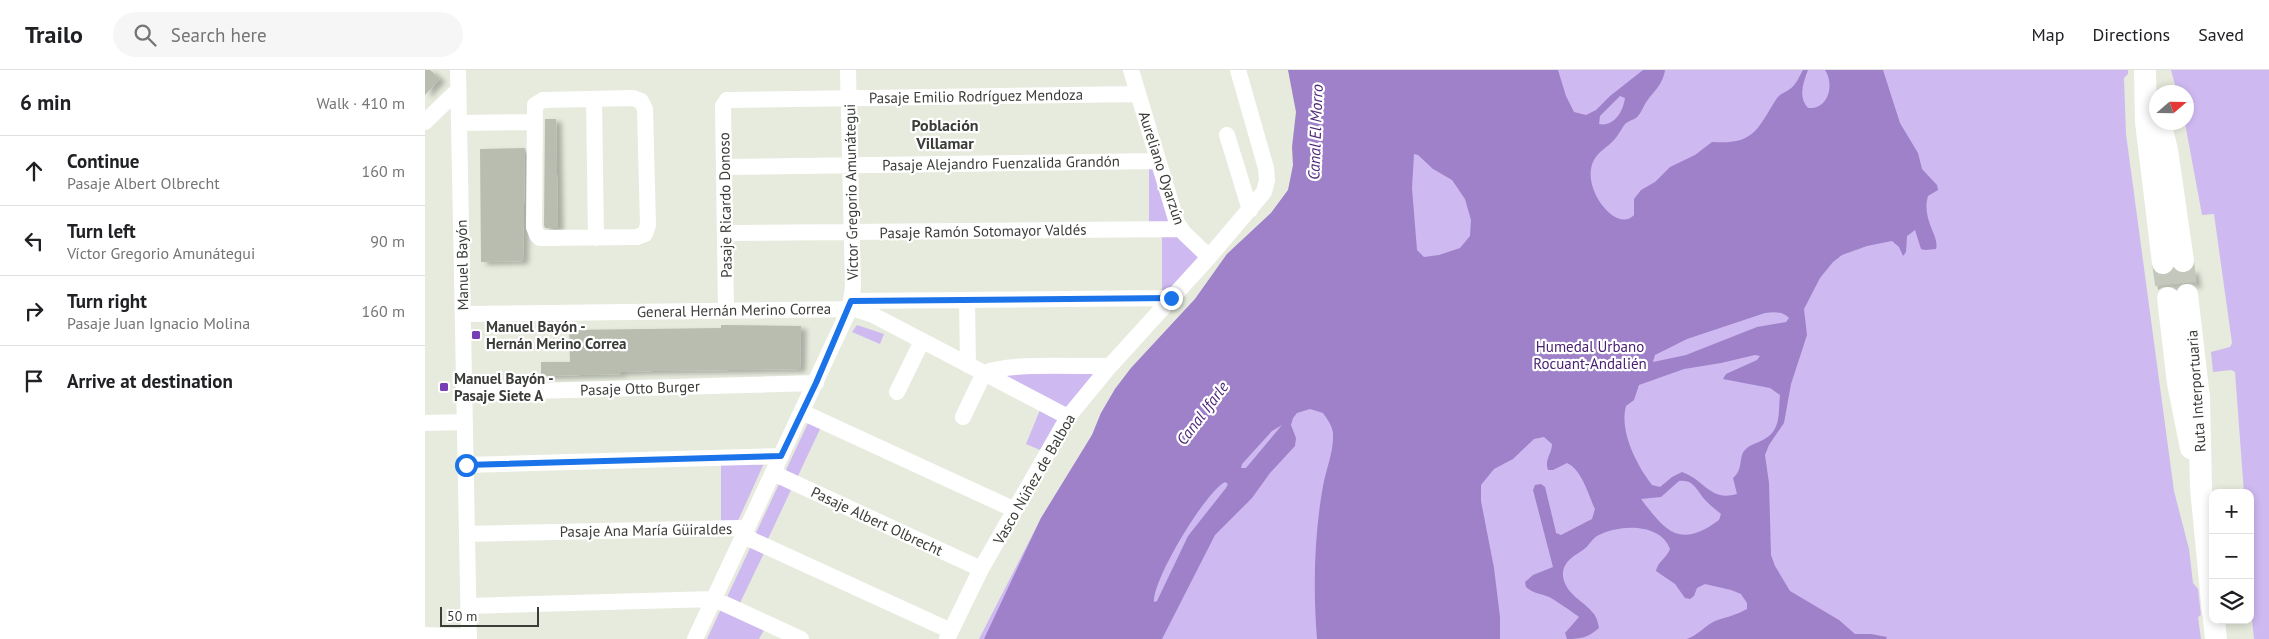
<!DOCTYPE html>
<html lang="en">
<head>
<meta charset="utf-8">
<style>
  :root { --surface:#fff; --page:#f6f6f6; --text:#202124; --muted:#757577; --line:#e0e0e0 }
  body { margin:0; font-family:"PT Sans",sans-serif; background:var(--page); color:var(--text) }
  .controls { position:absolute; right:15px; bottom:15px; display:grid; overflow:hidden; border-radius:10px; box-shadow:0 2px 8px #0003 }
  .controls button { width:45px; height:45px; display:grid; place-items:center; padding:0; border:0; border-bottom:1px solid var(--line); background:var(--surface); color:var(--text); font:25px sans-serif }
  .compass { position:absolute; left:1724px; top:15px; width:45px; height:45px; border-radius:50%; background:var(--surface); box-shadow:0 2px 8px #0003; rotate:70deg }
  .scale { position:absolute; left:15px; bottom:12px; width:99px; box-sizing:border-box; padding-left:5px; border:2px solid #3b3d38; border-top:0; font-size:14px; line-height:18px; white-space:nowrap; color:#3b3d38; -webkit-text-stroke:4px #fff; paint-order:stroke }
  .stop { position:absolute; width:15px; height:15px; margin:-11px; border:4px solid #1a73e8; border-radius:50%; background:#fff }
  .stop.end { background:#1a73e8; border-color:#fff; box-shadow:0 1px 5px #0008 }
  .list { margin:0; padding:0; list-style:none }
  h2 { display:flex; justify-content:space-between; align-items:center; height:65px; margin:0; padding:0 20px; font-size:21px }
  h2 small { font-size:16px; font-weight:400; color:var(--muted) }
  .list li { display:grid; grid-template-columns:32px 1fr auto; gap:15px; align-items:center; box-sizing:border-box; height:70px; padding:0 20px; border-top:1px solid var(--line) }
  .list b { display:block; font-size:19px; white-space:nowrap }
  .list p { margin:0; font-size:16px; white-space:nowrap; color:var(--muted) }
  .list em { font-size:16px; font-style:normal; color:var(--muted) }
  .icon { flex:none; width:28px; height:28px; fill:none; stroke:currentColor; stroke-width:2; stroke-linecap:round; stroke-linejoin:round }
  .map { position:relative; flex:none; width:1844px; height:569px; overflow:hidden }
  header { display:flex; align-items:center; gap:30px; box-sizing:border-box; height:70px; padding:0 25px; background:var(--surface); border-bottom:1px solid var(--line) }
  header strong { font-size:24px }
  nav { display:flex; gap:28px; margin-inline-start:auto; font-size:18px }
  .search { width:350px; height:45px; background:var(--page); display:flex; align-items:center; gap:12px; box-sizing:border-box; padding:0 18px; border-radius:28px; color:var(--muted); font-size:19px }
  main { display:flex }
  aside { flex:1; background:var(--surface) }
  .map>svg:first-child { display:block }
  .green { fill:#cfb9f1 }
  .water { fill:#9e81c8; fill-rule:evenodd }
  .building { fill:#b8bdb0; filter:url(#shadow) }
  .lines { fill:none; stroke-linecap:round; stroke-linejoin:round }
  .highway-tunnel { stroke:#c4c8bc; stroke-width:22; stroke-dasharray:22 11; stroke-linecap:butt }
  .minor { stroke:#fff; stroke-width:16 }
  .highway { stroke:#fff; stroke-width:22 }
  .route { stroke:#1a73e8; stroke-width:6 }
  .poi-dot { fill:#783eb5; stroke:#fff; stroke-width:2 }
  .labels { text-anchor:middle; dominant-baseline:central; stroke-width:4.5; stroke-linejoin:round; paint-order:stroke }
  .street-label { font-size:15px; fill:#3b3d38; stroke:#fff }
  .poi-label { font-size:15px; font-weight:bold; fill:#3b3d38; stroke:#fff; text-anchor:start }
  .park-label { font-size:15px; fill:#492073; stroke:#fff }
  .neighbourhood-label { font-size:16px; font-weight:bold; fill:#3b3d38; stroke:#fff }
  .water-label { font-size:16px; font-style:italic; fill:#4f277a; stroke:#fff }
</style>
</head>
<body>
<header>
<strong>Trailo</strong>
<div class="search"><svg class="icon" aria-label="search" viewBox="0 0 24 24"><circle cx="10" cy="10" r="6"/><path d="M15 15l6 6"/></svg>Search here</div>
<nav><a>Map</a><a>Directions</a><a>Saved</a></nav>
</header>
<main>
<aside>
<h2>6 min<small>Walk · 410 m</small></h2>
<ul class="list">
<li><svg class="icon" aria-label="ahead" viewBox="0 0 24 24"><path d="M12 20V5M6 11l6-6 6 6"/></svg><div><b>Continue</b><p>Pasaje Albert Olbrecht</p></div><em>160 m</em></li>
<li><svg class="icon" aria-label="left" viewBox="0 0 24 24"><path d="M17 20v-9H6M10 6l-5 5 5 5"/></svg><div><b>Turn left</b><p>Víctor Gregorio Amunátegui</p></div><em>90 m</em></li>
<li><svg class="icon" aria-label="right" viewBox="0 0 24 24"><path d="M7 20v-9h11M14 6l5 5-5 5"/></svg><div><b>Turn right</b><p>Pasaje Juan Ignacio Molina</p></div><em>160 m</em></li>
<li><svg class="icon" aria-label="arrive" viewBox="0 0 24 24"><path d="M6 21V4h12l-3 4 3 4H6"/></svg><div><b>Arrive at destination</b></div></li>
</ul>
</aside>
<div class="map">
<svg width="1844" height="569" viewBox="0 0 1844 569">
  <defs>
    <filter id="shadow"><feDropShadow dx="5.5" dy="3" stdDeviation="2.5" flood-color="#0004"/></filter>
  </defs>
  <rect width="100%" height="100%" fill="#e6ebdd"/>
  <path class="green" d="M870,0h833v4l-4,4 2,56 48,357 15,58 4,34 5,6 3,26 -3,2 3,22h-1222l62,-121 51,-83 9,-22 14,-24 16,-21 64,-69 32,-45 44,-41 17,-23 4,-12 8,12z
    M1746,0h98v569h-15l-4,-38v-108h-6l-9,-121 -4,-2 -18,2 -2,-20 19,-5 2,-4 -18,-129 -12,1 -17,-92 2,-31h-10z
    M724,94h8l17,58 -25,4z
    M737,160h18l28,27 -46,40z
    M432,255l27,9 -4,10 -28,-12z
    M682,297l-39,49 -73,-45z
    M617,335l25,13 -20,35 -21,-9z
    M384,351l12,6 -24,51 -12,-6z
    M340,391l-28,62 -16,-1v-59z
    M354,414l12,6 -24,51 -12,-6z
    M326,476l13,7 -25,52 -13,-6z
    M296,539l43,21 -5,9h-52z"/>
  <path class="water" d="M863,0h270l8,26 8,16 12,3 10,-5 14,-14 33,-26h22c-3,18 -13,21 -21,36 -2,3 -3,7 -6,10 -3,4 -9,4 -13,8 -4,5 -6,11 -11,16 -7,8 -16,11 -21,22 -12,27 24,72 41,53v-16l7,-9 14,-8 15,-15 25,-12 17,-13c43,3 45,-13 65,-44 3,-4 9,-6 13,-9 6,-4 9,-12 13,-19h5c-5,13 -10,27 0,38 20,2 27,-23 17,-38h58l17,53 18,30 4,16 15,16 1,5 -10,6c-7,24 12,40 8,53l-11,1 -4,-1 -6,-19 -8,6 -1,16 -3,4 -4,-9 -7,-6 -25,5 -25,9 -9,7 -13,16 -16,31 3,26 -16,49 -7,39 -15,22 -4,10 4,28 2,72 4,11 15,25 49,29 16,14h16l16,3 -1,2h-199c11,-4 18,-13 28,-18 10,-4 19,-5 28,-10l4,-2v-6l-6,-9 -10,-4 -26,-6 -8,4 -3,8 -4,3 -5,-1 -10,-14 -19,-13c2,-10 11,-13 14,-22 -9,-26 -50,-25 -71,-14 -7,3 -10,11 -16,15 -9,6 -21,12 -20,26 2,18 21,25 31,38 3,4 4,9 5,14 -10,9 -18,11 -32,11l-2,-6 14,-16c-2,-2 -27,-19 -30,-20 -9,-4 -15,-3 -23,-10l-1,-5 8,-7 20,-8 -20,-77 2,-5 6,-1 4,3 10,41 1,5 5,2 31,-16 3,-10c-7,-15 -13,-39 -28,-46l-14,7h-5c-4,-10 4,-16 4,-26l-8,-7 -10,2 -21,20 -19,10 -13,16v16l13,67 6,49v22h-183c-4,-50 -3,-103 6,-153 3,-17 11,-34 10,-53 -1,-8 -6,-14 -10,-20l-13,-4 -13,4 -4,5 -2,7 5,13 -1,8 -25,27 -18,25 -37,37 -53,104h-178l57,-121 51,-83 9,-22 14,-24 16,-21 64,-69 32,-45 44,-41 17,-23 5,-25 -1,-18 4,-35zM1195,26l5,2c-2,14 -11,29 -26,26l1,-8zM989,84l4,1 15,14 19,11 13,19 6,21 -1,16 -10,12 -21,7 -15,2 -7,-7 -5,-62zM1340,243c8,-1 18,-2 24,5l-3,4 -29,5 -71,28 -33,7 2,-7 32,-16zM1330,285l5,1 -3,4 -31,14 -3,5 47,9 10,7c-2,18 2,35 -17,45 -6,3 -14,5 -18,10 -7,7 -1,19 -12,28l4,16c-27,8 -32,-14 -55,-22l-10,5 -12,10 -8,-2c-15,-19 -33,-54 -26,-79l8,-6 5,-15 45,-16 37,-6zM857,355l-36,43h-5l1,-4 30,-33zM1254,411c15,-2 18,10 27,20 5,5 10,9 15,13l-2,6c-39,29 -53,12 -78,-21l20,-2zM800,412l3,2 -2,4 -38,48 -31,65 -3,1c-2,-21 51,-110 71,-120z"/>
  <path class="building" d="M0,0h5l10,9 -15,16z
    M120,49h11l2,109h-13l-1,-3z
    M100,78l-2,113 -42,1 -1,-113z
    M1768,199l3,17 -10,-4 -10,6 -9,-3 -9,5 -2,-16 9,2 9,-6 10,4z
    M296,255l80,1 -1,43 -148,2 -31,1v2l-80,2v-14h29l-1,-32 152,-2z"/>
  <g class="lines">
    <path class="highway-tunnel" d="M1758,191l4,34
      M1738,193l5,35"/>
    <path class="minor" d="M33,0l11,569
      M706,0l46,153 7,10 25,24
      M208,28l8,3 4,8 3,116 -3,9 -8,3 -97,1 -3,-3 -3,-8 1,-122 8,-5z
      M169,29l2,139
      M0,52l33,-32
      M34,53l75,-1
      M802,65l23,75
      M299,97l434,-6
      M300,163l456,-4
      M542,230l1,65
      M426,231l320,-3
      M301,240l-3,-204 4,-6 411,-6
      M38,244l392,-5 18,6 195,102
      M472,322l25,-51
      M40,323l351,-10
      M377,342l213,98
      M538,347l21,-44c25,-11 96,-6 126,-7
      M0,353l40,-1
      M41,395l315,-9
      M348,403l208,96
      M42,464l272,-6 13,12 199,91
      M43,536l246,-7 87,40
      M0,565l44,2
      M270,569l155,-331 3,-21 -5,-217
      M522,569l34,-70 87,-152 42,-51 99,-109 55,-65 3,-12 -1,-12 -28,-98"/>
    <path class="highway" d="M1720,0l1,52 17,141
      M1735,52l7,28 16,111
      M1762,225l12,103 2,90 12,125
      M1743,228l10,85 13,65
      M1789,550l2,19"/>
  </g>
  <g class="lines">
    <path class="route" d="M41,395l315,-9 35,-73 35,-82 320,-3"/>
  </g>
  <g class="poi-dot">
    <rect x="46" y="260" width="10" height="10" rx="2.5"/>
    <rect x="14" y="312" width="10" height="10" rx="2.5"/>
  </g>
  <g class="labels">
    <g class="street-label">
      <text transform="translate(551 26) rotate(-1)">Pasaje Emilio Rodríguez Mendoza</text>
      <text transform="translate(576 93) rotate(-1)">Pasaje Alejandro Fuenzalida Grandón</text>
      <text transform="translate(737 98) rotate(72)">Aureliano Oyarzún</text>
      <text transform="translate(426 122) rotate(-91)">Víctor Gregorio Amunátegui</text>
      <text transform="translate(300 135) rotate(-91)">Pasaje Ricardo Donoso</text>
      <text transform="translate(558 161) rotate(-1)">Pasaje Ramón Sotomayor Valdés</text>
      <text transform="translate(37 195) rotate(-91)">Manuel Bayón</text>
      <text transform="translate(309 240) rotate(-1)">General Hernán Merino Correa</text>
      <text transform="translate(215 318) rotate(-2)">Pasaje Otto Burger</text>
      <text transform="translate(1771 321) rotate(-94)">Ruta Interportuaria</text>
      <text transform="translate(609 409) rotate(-60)">Vasco Núñez de Balboa</text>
      <text transform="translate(452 451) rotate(25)">Pasaje Albert Olbrecht</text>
      <text transform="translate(221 460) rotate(-1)">Pasaje Ana María Güiraldes</text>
    </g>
    <g class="poi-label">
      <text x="61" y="256">Manuel Bayón -<tspan x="61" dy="17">Hernán Merino Correa</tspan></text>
      <text x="29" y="308">Manuel Bayón -<tspan x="29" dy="17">Pasaje Siete A</tspan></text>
    </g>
    <g class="park-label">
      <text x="1165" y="276">Humedal Urbano<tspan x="1165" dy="17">Rocuant-Andalién</tspan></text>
    </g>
    <g class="neighbourhood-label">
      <text x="520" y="55">Población<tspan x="520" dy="18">Villamar</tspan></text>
    </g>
    <g class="water-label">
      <text transform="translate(890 62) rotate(-88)">Canal El Morro</text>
      <text transform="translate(777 343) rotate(-53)">Canal Ifarle</text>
    </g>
  </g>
</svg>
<div class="controls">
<button>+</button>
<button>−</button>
<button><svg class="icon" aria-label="layers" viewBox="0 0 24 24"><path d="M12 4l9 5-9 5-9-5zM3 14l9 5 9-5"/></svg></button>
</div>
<svg class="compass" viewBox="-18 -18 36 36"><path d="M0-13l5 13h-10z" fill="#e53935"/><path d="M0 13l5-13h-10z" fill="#757577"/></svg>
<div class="scale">50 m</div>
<div class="stop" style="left:41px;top:395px"></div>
<div class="stop end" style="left:746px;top:228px"></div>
</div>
</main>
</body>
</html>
